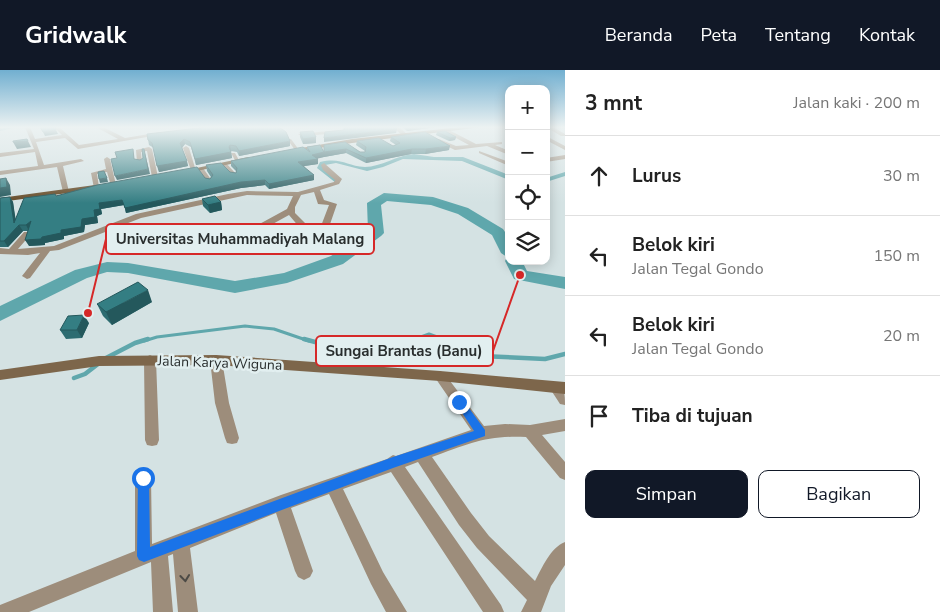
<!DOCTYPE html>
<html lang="id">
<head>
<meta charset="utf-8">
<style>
  :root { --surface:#fff; --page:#f6f6f6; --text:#222; --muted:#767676; --line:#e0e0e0; --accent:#111827 }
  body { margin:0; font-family:"Nunito Sans",sans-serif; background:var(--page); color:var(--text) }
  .controls { position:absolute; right:15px; top:15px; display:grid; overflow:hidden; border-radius:10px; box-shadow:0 2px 12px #0003 }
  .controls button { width:45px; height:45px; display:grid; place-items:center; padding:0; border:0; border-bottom:1px solid var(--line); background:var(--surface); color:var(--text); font:25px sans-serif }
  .stop { position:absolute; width:15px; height:15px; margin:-11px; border:4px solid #1a73e8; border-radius:50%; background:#fff }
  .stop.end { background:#1a73e8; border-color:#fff; box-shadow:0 1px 5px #0008 }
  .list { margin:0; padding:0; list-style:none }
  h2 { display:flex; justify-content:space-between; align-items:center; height:65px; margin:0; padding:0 20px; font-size:21px }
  h2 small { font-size:16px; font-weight:400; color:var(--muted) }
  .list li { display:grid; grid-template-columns:32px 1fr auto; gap:15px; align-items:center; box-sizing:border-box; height:80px; padding:0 20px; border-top:1px solid var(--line) }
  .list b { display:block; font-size:19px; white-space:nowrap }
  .list p { margin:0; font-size:16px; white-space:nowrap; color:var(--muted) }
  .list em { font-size:16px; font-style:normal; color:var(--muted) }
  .actions { display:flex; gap:10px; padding:15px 20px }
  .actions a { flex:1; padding:11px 0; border:1px solid var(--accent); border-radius:10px; text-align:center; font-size:18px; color:var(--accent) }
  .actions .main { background:var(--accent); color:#fff }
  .icon { flex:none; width:28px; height:28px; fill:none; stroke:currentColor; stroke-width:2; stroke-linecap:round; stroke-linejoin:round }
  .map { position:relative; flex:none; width:565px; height:542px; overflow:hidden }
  header { display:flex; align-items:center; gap:30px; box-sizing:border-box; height:70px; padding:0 25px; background:var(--accent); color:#fff }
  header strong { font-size:24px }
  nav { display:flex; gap:28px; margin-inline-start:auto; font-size:18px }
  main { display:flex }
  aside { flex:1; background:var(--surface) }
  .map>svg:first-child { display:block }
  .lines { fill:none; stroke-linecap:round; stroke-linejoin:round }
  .stream-far2 { stroke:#5fa7ac; stroke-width:2 }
  .stream-far1 { stroke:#5fa7ac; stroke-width:3 }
  .stream { stroke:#5fa7ac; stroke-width:4.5 }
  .canal { fill:#5fa7ac; fill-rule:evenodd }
  .river { fill:#5fa7ac; fill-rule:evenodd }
  .minor { fill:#9d8d7b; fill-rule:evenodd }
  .secondary { fill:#7d664b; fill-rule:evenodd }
  .primary { fill:#654a27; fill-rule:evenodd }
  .wall { fill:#2d6c71 }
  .shaded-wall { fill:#24585c }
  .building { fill:#347e83; stroke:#24585c }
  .oneway { stroke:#4c4a45 }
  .route { fill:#1a73e8 }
  .labels { text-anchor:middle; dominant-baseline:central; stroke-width:5; stroke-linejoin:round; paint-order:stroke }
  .street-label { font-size:14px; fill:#292e2e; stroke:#e2eff0 }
  .leader { fill:none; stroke:#d62828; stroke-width:2 }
  .callout-dot { fill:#d62828; stroke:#e2eff0; stroke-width:2 }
  .callout { fill:#e2eff0; stroke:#d62828; stroke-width:2 }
  .callout-label { font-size:15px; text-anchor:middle; font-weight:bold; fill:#292e2e }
</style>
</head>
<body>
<header>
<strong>Gridwalk</strong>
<nav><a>Beranda</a><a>Peta</a><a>Tentang</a><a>Kontak</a></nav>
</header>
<main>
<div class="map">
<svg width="565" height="542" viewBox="0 0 565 542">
  <rect width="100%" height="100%" fill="#d4e2e3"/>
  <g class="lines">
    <path class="stream-far2" d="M0,60l13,-3"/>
    <path class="stream-far1" d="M144,271l13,-4 88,-11 29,3 35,12
      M410,271l19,-7 19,7"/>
    <path class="stream" d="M304,269l37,10h44l28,-10
      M445,269l36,17 64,3 20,-5
      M106,288l29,-15 13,-4
      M74,308l11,-4 13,-10"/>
    <path class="canal" d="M414,84l20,3h29l46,18v5l-47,-19 -59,-2 -20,8 -16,4 -31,-8 -11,2 -1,2 16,14 -4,2 -19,-15 3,-6c22,-5 26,4 45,5 16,0 32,-12 49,-13z
      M565,102v4l-19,6v-4z"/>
    <path class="river" d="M384,123l49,4 35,11 35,21 6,9v23h13l5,10 38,6v12l-51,-10 -9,-18 2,-4 -6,-4 -9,-18 -34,-21 -27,-9 -44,-4 -6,4 3,28 -3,3 -38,28 -56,19 -52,10 -107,-20 -21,-1 -20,6 -87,43v-15l75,-36 32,-8 21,1 107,18 49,-8 47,-17 37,-25 -1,-28z"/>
    <path class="minor" d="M0,57h3l-3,3z
      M25,57h5l5,12 27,-4 -8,-8h5l20,18 39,-6 -22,-12h7l22,11 36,-6 3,2 -86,15 -13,-11 -29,4 8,23 37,-6 3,2 -21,5 6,26 -3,2 -3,-2 -6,-25 -57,8v-4l38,-5 -3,-14 -35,5v-4l34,-4z
      M393,57h6l9,8 -5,1z
      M546,57h7l12,7v2h-4z
      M445,58l31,16 26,-2v2l-7,1 14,6v4l-22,-9 -32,4 -21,-10 5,-1 17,7 13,-1 -26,-14z
      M339,60l2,3 -40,3 -3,-2z
      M546,66l19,10v4l-19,-10z
      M287,69h4l8,11h-4z
      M186,76l3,2 7,23 -5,-1 -8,-22z
      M149,77l3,2 6,28 -3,2 -3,-2 -5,-26 -6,1 1,11 -5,-1 -1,-12z
      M479,81l30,11v4l-30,-13z
      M231,83h4l5,9h-4z
      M565,85v4l-19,3v-4z
      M107,87l3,2 6,26 -5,1 -4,-14 -10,2 2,13 -5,1 -3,-15 15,-4 -2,-10z
      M222,93h4l10,11v2h-4l-10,-11z
      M324,93l18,16 -3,5 -19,6 4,10 13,4 -8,23 -11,10 -12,-2 -17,-20 -29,16h-6v-4l33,-18 6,-13 -46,-1 -106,23 -82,32 -9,1 -20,27 -3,1 -5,-3 18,-23 -12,2 -28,-1v-6l9,1 15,-17h3l4,2 -13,15 36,-3 82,-32 92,-20 19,-3 51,1 36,-10 1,-2 -12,-10 -2,-5zM314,122l4,12 11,1 -8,21 -7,6 -19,-19v-6l6,-12z
      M199,98h4l9,13 -1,1h-4l-9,-13z
      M150,285l4,2 2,3 3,80 -2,5 -5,1 -5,-1 -2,-5 -1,-80 2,-3z
      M216,285l4,2 2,3 7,43 10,35 -2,5 -5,1 -5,-1 -2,-5 -10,-35 -5,-43 2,-3z
      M440,301l4,2 40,53 21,-2 25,1 35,-6v12l-23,4 23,27v18l-5,-2 -34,-41c-39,-2 -58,7 -94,20l39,56 18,23 46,45c7,-13 15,-33 30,-39v23l-14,21 -10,26h-20l6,-12 -50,-52 -18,-23 -41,-63 -13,5 96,138 3,7h-21l-92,-140 -48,17 40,83 24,40h-21l-15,-28 -42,-90 -38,14 22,63 -3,6 -6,3 -6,-3 -3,-6 -19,-58 -86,35 8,64h-20l-5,-58 -5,2 5,56h-20l-2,-50 -122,50h-29v-7l135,-54v-73l3,-5 5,-3 5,3 3,5 1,66 129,-49 106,-36 6,-4 3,1 75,-26 -35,-51 -2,-3 2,-3z
      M555,312c10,4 10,13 10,23l-5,-1 -11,-17 2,-4z"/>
    <path class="secondary" d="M216,285l224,16 125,11v12l-125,-13 -224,-16 -117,1 -99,14v-10l99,-14z"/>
    <path class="primary" d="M460,57h22l-130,16 -65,10 -3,-2 68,-12z
      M248,87l3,2 -1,1 -68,14 -4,-2z
      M95,115h3v4l-98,13v-4z"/>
  </g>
  <path class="wall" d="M402,57h35l-30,4z
    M300,62l16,5v6l-13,1 -3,-7z
    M437,62l19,5 -1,3 -6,1 -13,-6z
    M147,64l143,12 -51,10 -2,-4 -6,-1 1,7 -36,7 -5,-18 -6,-3 -3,4 6,18 -29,6 -5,-24 -5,-3z
    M391,67l58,13 -24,4h-14l-45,9 -20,-10 -22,4v-5v5l-7,1 1,1v5l-14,2 10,14 -45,9 -4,-4 -24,3 -115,25 -2,-8 -23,4 1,5 -5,2 1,7 -13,2 -1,7 -20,4v3l-19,4v2l-16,1 -1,-15h-5l-15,16h-8v-49l10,-1 3,5 2,17 41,-23 149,-18 5,1 1,-2 -4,-6 -1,-6 24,7 6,1v-2l-5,-5v-5l76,-11v-3l17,5 21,-10 15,10h5v-1l-9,-6 1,-4 36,5 3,-1 -6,-4z
    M202,129l19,3 1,8 -12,3 -7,-7z
    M152,232l-40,23 -9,-9 -6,-12z
    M89,253l-7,15 -16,1 -6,-9z"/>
  <path class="shaded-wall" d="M410,57h27l-30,4v-3z
    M397,59l-1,4 -72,9v-4z
    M56,60l2,4 -13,2 -2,-4z
    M316,67v6l-13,1v-5z
    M456,67l-1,3 -6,1 1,-3z
    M27,69l4,8 -14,2 -4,-7z
    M184,69l1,5 -4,5 -1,-6z
    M290,71v5l-51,10v-5z
    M230,75l1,6 -1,1h1l1,6 -36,7 -1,-6 34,-12z
    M450,76l-1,4 -24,4 1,-5z
    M144,79l6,25 -33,6 -2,-4 33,-7z
    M346,79v4l-22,4v-5z
    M412,79l-1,5 -45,9v-5z
    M324,82v5l-12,3v-5z
    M318,89v5l-20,3v-5z
    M187,91l1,5 -29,6 -2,-6z
    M314,105v5l-45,9v-5z
    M6,108l4,7 1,10 -11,2v-9z
    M107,108l1,4 -8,1 -1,-4z
    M265,110v5l-24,3 -115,25 -1,-5 116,-26z
    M10,127l3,5 4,26 2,-3 4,6 -15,16 -4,-6 10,-18z
    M122,130l2,5 -23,4 1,5 -5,2 1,7 -13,2 -1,7 -20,4v3l-19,4v2l-16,1 -4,-6 17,-3 19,-7 21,-11 12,-9 5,-7z
    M221,132l1,8 -12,3 -2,-8z
    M31,151l-2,10 -3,-6z
    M148,220l4,12 -40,23 -6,-13z
    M84,245l5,8 -7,15 -5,-8z"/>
  <path class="building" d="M40,57h15l1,3 -13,2z
    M207,57h72l7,5 4,9 -51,10 -3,-5 -6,-1 -1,2 2,5 -36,7 -5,-17 -6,-3 -4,4 7,18 -30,5 -5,-23 -4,-3 -1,-6z
    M344,57h52l1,2 -73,9 1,-6 19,-2z
    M313,61l3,6 -13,2 -3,-7z
    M445,61l11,6 -6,1 -13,-6z
    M425,62l25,14 -24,3h-14l-46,9 -20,-9 -22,3v-7l21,-3 15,10h5l1,-5 -9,-6 22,-3 14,8 7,-3 -9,-6z
    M27,69l1,2 -15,1v-1z
    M320,75l4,7 -12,3 6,4 -20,3 16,13 -45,9 -4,-4 -24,2 -116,26 -3,-8 -23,3 1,6 -6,1 1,7 -13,2 -1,8 -20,3v3l-19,4 -1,2 -16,1 6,-19 -5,4h-7l-15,16h-4v-43l10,-1 4,26 10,-25 31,-4 1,2 41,-11 100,-18 8,11 5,1 3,-4 -7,-10 15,-2 9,9 6,1 1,-5 -6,-7 72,-14 7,5 -3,-5z
    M133,79l1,10 6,1 3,-2 -1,-9h2l4,20 -33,7 -4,-17 6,-1 -2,-6z
    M104,101l3,7 -8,1 -1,-7z
    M6,108l1,9 -7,1v-9z
    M215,126l6,6 -13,3 -6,-6z
    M138,212l10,8 -42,22 -9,-8z
    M84,245l-7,15h-17l8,-14z"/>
  <defs><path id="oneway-chevron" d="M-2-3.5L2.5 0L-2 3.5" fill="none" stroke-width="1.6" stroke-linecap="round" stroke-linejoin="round" transform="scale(1.25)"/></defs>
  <use class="oneway" href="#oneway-chevron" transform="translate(185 508) rotate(84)"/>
  <linearGradient id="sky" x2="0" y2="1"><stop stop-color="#71afd0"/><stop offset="0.43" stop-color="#ecf2f2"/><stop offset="1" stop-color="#ecf2f2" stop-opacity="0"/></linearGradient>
  <rect width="565" height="133" fill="url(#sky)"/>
  <path class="route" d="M459,329l4,1 22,30v6l-92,32 -249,94 -5,-2 -2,-4 1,-78 1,-3 4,-2 4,2 2,3 1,69 243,-90 81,-26 -19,-29z"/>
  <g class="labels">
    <g class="street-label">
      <text transform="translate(220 293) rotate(2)">Jalan Karya Wiguna</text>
    </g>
  </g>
  <path class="leader" d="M88 243L106 169M520 205L493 281"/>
  <g class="callout-dot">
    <circle cx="88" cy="243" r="5"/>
    <circle cx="520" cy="205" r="5"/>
  </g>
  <g class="callout">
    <rect x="106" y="154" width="268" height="30" rx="5"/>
    <rect x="316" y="266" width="177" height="30" rx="5"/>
  </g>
  <g class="callout-label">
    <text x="240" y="174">Universitas Muhammadiyah Malang</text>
    <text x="404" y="286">Sungai Brantas (Banu)</text>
  </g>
</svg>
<div class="controls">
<button>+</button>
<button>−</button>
<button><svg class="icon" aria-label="locate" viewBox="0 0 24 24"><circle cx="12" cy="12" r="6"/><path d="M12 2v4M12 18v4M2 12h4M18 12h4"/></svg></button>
<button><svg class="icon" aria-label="layers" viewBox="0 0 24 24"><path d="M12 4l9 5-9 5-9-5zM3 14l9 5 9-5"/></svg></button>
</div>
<div class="stop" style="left:143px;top:408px"></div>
<div class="stop end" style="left:459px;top:332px"></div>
</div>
<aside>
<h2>3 mnt<small>Jalan kaki · 200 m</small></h2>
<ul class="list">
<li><svg class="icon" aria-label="ahead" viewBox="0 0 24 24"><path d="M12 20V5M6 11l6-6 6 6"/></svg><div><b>Lurus</b></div><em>30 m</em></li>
<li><svg class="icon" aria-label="left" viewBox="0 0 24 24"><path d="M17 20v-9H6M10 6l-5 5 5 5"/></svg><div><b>Belok kiri</b><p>Jalan Tegal Gondo</p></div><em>150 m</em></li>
<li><svg class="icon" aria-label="left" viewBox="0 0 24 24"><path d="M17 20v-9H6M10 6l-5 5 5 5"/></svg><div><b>Belok kiri</b><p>Jalan Tegal Gondo</p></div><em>20 m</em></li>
<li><svg class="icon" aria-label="arrive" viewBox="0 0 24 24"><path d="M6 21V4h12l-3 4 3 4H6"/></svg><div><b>Tiba di tujuan</b></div></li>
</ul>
<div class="actions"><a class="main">Simpan</a><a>Bagikan</a></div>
</aside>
</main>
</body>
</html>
